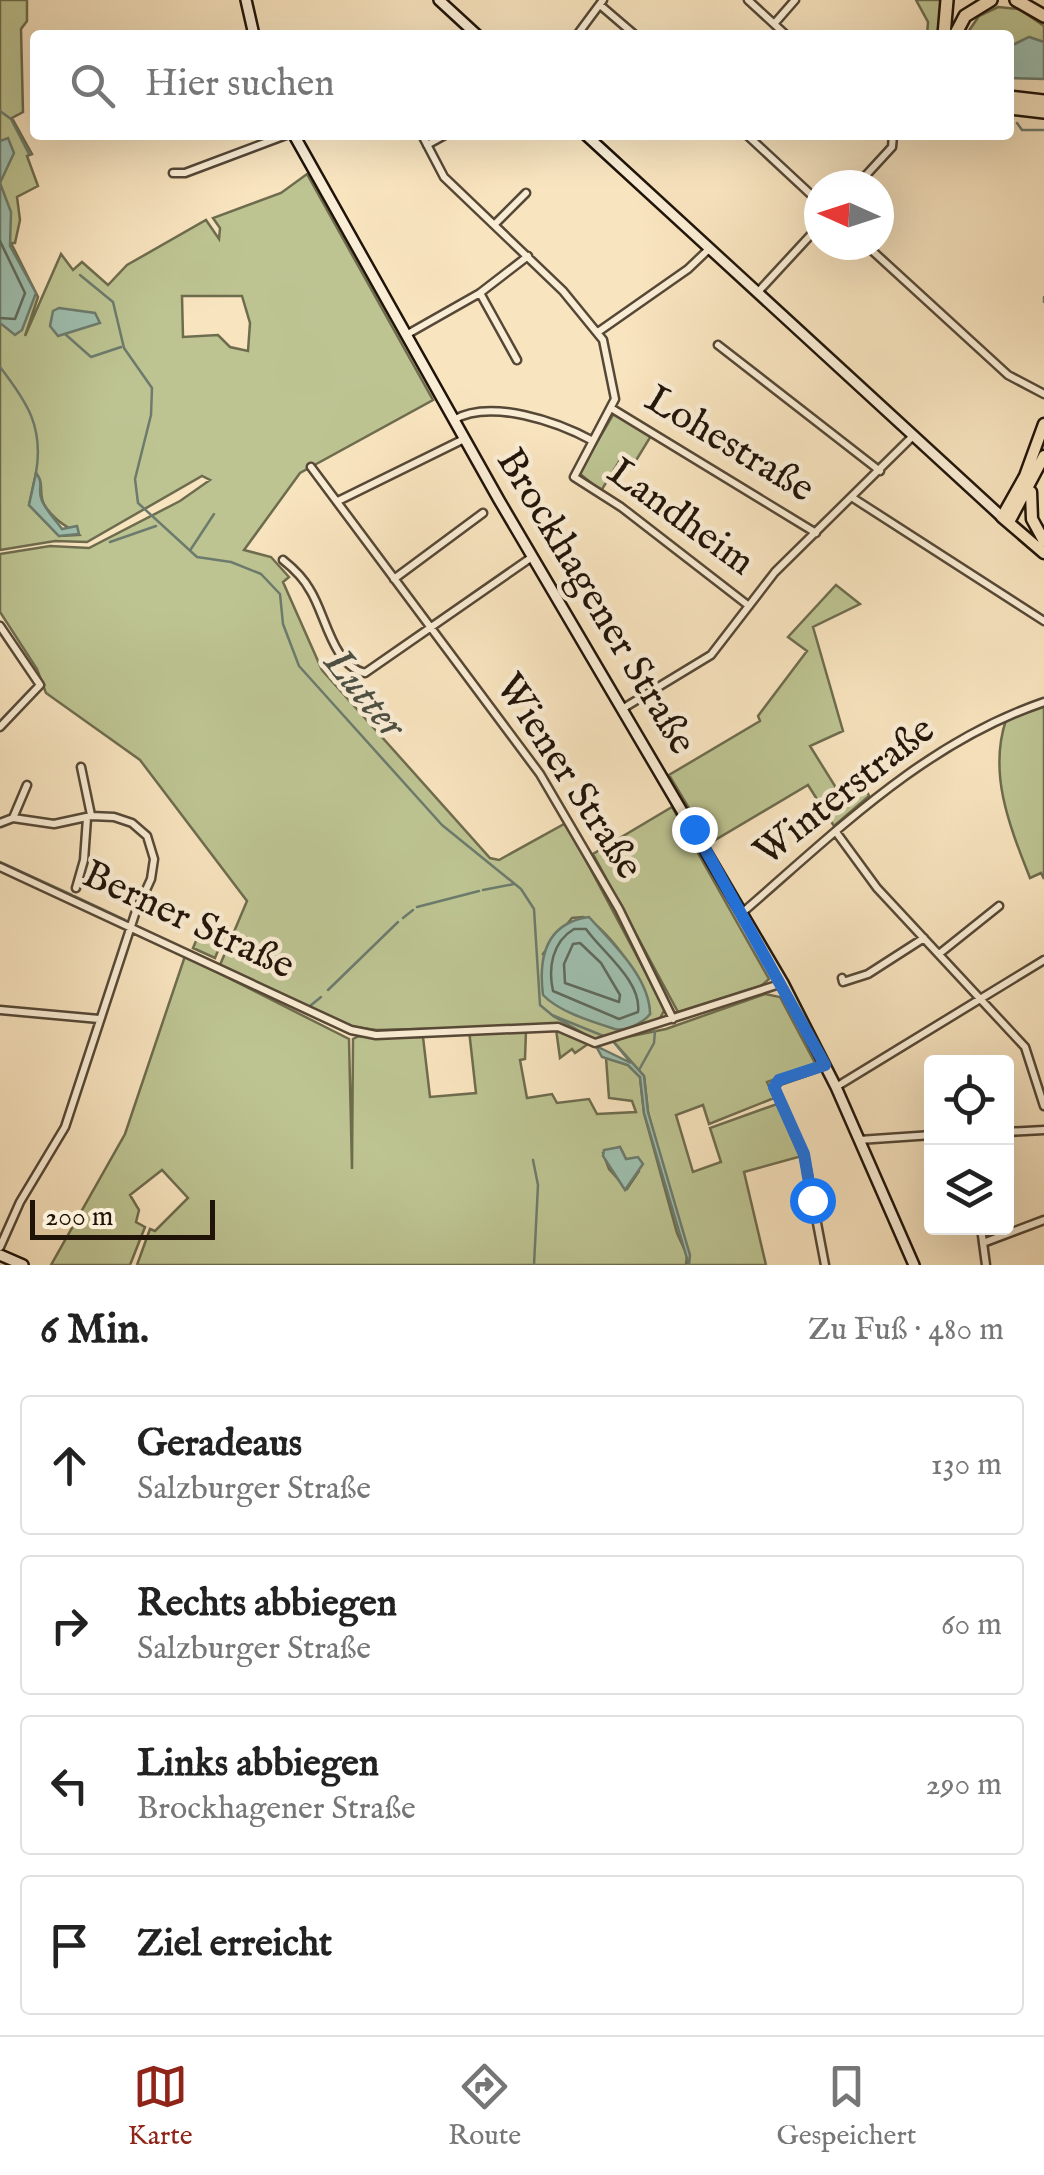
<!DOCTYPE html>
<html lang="de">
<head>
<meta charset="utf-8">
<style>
  :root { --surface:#fff; --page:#f2f2f2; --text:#222; --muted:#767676; --line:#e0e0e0; --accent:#8f2418 }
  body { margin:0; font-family:"IM FELL English",serif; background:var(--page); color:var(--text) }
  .controls { position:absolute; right:30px; bottom:30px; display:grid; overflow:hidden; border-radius:10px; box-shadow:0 10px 40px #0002 }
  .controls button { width:90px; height:90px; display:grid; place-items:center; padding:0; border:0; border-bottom:2px solid var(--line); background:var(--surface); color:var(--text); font:50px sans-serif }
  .compass { position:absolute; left:804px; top:170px; width:90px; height:90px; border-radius:50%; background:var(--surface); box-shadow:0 10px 40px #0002; rotate:273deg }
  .scale { position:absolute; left:30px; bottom:25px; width:185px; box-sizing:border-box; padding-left:10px; border:5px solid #201409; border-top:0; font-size:28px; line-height:35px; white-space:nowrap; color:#201409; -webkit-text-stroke:8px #faedd5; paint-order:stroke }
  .stop { position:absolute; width:30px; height:30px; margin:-22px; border:8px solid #1a73e8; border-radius:50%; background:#fff }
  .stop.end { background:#1a73e8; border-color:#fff; box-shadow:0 2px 10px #0008 }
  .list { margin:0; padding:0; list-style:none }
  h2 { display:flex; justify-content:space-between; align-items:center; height:130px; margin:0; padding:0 40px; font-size:42px }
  h2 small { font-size:32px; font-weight:400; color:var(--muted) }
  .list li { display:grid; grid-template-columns:65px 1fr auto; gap:30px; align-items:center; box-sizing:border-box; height:140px; margin:0 20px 20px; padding:0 20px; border:2px solid var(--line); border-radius:10px }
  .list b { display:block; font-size:38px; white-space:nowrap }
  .list p { margin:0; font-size:32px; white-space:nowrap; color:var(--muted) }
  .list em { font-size:32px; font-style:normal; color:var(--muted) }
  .icon { flex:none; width:55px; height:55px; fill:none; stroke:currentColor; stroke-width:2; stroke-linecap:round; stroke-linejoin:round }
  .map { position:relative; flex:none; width:1044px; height:1265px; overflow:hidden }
  .search { position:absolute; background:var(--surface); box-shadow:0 10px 40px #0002; left:30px; right:30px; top:30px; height:110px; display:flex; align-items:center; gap:25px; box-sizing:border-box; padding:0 35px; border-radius:10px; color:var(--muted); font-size:38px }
  .sheet { height:770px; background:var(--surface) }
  nav { display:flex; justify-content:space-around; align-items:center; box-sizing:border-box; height:140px; border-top:2px solid var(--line); background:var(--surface); font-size:28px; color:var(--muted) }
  nav a { display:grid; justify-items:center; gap:5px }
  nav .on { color:var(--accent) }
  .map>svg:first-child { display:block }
  .green { fill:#bdc492; stroke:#6e6c4e; stroke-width:2.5; fill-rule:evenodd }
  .water { fill:#9ebfaf; stroke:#6c7b6d; stroke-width:2.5 }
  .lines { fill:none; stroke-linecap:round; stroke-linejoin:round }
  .shore { stroke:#5f6a5c; stroke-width:2.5 }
  .stream { stroke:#6c7b6d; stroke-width:2.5 }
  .street-casing { stroke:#564836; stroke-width:11 }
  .secondary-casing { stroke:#201409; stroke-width:14 }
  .primary-casing { stroke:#201409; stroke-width:15 }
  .highway-casing { stroke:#201409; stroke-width:16 }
  .street { stroke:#faedd5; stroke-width:6 }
  .secondary { stroke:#faedd5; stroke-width:9 }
  .primary { stroke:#f8e4bf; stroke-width:10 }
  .highway { stroke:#f8e4bf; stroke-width:11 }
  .route { stroke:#1a73e8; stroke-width:12 }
  .labels { text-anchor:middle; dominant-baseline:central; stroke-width:9; stroke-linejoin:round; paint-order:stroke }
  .street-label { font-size:40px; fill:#201409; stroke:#faedd5 }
  .water-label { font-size:42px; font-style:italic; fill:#4c5043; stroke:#faedd5 }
</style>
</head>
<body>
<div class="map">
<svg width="1044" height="1265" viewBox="0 0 1044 1265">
  <rect width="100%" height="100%" fill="#f8e4bf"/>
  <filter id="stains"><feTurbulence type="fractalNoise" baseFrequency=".002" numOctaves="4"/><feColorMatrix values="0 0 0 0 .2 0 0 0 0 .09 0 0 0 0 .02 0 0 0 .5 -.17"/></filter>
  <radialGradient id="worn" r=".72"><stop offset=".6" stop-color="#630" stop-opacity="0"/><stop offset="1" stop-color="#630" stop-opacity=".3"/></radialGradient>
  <path class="green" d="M0,0h27v21l-6,8 2,83 -11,6 20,36 -5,2 11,30 -21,11 3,23 -5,23h-4l27,54 -13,39 36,-82 12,16 9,-8 26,23 19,-20 79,-45 13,19 1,-11 -7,-10 68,-25 26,-19 126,226 -133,73 -56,77 27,7 18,20 -6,5 39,88 168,188 9,2 67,-37 99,186 -6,11 -66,21 -33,-15 -184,4 -28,-4 -128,-61 27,-64 -107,-141 -94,-67 -9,-24 -37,-57v-58l50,-8 39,2 91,-47 30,-21 -8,-4 -115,66 -32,-1 -55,9zM182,296h60l8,27 -2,28 -18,-4 -12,-12 -35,2zM36,473c9,11 2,20 8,31 10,18 27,24 35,31l-20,1 -30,-31zM583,917c24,9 67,70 67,97l-30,16 -25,-11 -52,-65 29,-36z
    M916,0h26l-4,35h-11l1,-13z
    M998,7l21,2 25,17v16l-15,-5 -20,10v-12h-43l13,-19z
    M614,413l37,23 -19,31 -12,-7 -19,31 -22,-18z
    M836,585l24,19 -47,23 30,104 -33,15 28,45 25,-9 6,14 -35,30 -26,-41 -98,58 -41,-68 91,-54 -2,-5 49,-65 -19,-14z
    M1044,707v172l-3,-6 -11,5c-20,-51 -42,-104 -24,-158z
    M672,807l97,172 -8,7 -83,26 -85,-158z
    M206,917l22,9 -13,32 -22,-10z
    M185,956l164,83 3,130 1,-130 6,-3 64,1 7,60 46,-4 -7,-63h57l-1,29 -5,1 7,38 25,-4 5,9 32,-4 8,15 39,-2 -4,-11 -23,-3 -3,-40 22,7 12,12 4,36 33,120 10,22 -1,10h-549l13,-36 5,2 33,-33 -26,-28 -32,25 9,15 -3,12 9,5 -15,38h-79l74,-131zM620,1147l6,12 9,1 4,11 -12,18 -18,-20 -6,-16z
    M765,994l15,3 36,68 -49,17 7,16 -65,26 -6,-19 -27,10 17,57 28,-10 -11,-34 67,-24 25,52 -58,16 22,93h-77l-41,-153 -4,-36 -32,-36 54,-11z
    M556,1029l32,15 -13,9 -3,-4 -12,9z"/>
  <path class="water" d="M1029,37l15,5v37l-35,-1v-31z
    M8,138l6,15 -14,30 11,29 -1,34 26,47 -14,37 -7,5 -15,-12v-182z
    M59,308l36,5 5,10 -42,13 -8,-10 3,-15z
    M36,473c8,11 2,14 5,25 3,11 15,22 21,31l15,-3 2,8 -20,2 -30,-31z
    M589,917c22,25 61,60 61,97 -6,8 -24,18 -35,15 -22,-7 -56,-17 -72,-34 -5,-39 4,-72 46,-78z
    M612,1040l32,36 4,36 42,143 -1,10 -45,-152 -4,-36 -12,-12 -26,-8 -6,-11 35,17z
    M620,1147l6,12 12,-2 5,7 -18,26 -22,-34 1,-6z"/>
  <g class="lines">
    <path class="shore" d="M0,241l25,52 -10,26 -15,-1
      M574,929h12c16,23 56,52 52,83l-19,7 -66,-28c-5,-23 -1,-49 21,-62z
      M580,943l21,20 19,32 -1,7 -54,-19 -1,-19 9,-20z"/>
    <path class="stream" d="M0,111l11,8 18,35
      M1017,123l5,7h22
      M80,275l33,27 11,46 28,40 -1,27 -16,64 3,24 59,54 34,5 30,12 19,20 3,30 16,42 143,159 79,64 13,20 6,96 12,10 54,22
      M1044,297v5
      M65,334l26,23 30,-10
      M0,367c27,35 44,60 36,106
      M110,542l46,-16
      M191,549l23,-35
      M0,862l72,33
      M483,890l31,-6
      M74,896l51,24
      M417,907l62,-16
      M403,918l10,-8
      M328,990l70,-68
      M310,1006l11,-9
      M553,1016l37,21
      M639,1070l15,-27 1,-12
      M533,1160l5,25 -4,80"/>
    <g class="street-casing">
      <path id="street" d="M748,0l38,35
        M600,5l35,30
        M774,24l21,-24
        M577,35l26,-35
        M422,135l22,42 119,114 40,49 12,59 -41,78 47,30 128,99
        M747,135l72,67
        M427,145l18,-10
        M173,173h12l101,-38
        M857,185l35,-38 1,-12
        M495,224l31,-31
        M866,245l142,130 36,19
        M758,292l61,-66
        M480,293l37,67
        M598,332l90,-63 22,-21
        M406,335l74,-42 48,-37
        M718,345l162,126
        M611,408l205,125
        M453,420c38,-22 105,2 140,21
        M311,467l229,307 79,135 54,110
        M853,498l191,123
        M338,501l126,-62
        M283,560c10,8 21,19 27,30 16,25 22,75 55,83l167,-116
        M394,579l89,-66
        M0,626l40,59 -40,42
        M622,709l89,-54 64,-83 139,-137
        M81,767l10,48
        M13,818l14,-33
        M0,823l13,-5 41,6 37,-8 23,1 18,6 15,13 7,23 -3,20 -16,35 -70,213 -45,75 -20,45
        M836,832l41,56 148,159 19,59
        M0,867l351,163 25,5 182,-8 37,16 188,-60
        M76,888l8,-28 3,-42
        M743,912c94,-81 181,-169 301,-210
        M939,954l60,-48
        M842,978l1,4 25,-8 56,-36
        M0,1010l99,9
        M836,1087l208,-127
        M1006,1132l38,-2
        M859,1140l73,-5
        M981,1228l5,37
        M983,1243l61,-23
        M825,1265l-21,-110 -30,-68 5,-6 46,-16"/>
    </g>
    <g class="secondary-casing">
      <path id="secondary" d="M246,0l8,35
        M439,0l38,35
        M294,135l205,365 284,483 53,104 78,178
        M586,135l416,382
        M0,1255l23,10"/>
    </g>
    <g class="primary-casing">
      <path id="primary" d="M1044,424l-19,52 -23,41 42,36
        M1031,492l1,27 12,22
        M1009,522l35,-66"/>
    </g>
    <g class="highway-casing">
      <path id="highway" d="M1016,0l28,16
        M944,35l3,-35
        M955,35l10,-19 26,-16
        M1009,97l35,4
        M1009,108l35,4"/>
    </g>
    <use href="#street" class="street"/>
    <use href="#secondary" class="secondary"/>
    <use href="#primary" class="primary"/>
    <use href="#highway" class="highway"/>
  </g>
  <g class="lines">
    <path class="route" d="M694,829l131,236 -46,15 -5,7 30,67 8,46"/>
  </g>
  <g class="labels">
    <g class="street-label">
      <text transform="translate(729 445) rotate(31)">Lohestraße</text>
      <text transform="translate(680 518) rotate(36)">Landheim</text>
      <text transform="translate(595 602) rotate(59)">Brockhagener Straße</text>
      <text transform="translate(568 777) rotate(57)">Wiener Straße</text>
      <text transform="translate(845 792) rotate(-38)">Winterstraße</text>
      <text transform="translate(188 921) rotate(25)">Berner Straße</text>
    </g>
    <g class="water-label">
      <text transform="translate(364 694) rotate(50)">Lutter</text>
    </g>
  </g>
  <rect width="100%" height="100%" filter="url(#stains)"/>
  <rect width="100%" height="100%" fill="url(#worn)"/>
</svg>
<div class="controls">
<button><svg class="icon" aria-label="locate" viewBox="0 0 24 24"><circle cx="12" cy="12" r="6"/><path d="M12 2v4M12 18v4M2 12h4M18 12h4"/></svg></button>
<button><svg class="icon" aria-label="layers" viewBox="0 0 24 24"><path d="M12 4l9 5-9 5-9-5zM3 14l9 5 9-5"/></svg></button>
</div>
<svg class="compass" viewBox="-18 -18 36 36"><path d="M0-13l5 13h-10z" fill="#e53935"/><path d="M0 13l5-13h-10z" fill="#767676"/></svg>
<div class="scale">200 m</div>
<div class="stop" style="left:812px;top:1200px"></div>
<div class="stop end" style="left:694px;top:829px"></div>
<div class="search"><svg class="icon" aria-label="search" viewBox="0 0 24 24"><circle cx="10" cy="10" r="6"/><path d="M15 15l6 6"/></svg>Hier suchen</div>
</div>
<section class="sheet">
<h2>6 Min.<small>Zu Fuß · 480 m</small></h2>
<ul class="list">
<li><svg class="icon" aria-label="ahead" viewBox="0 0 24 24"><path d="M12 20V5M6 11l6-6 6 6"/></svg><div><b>Geradeaus</b><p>Salzburger Straße</p></div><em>130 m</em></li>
<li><svg class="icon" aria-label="right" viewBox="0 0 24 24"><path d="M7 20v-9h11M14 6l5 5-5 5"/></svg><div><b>Rechts abbiegen</b><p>Salzburger Straße</p></div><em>60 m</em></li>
<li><svg class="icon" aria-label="left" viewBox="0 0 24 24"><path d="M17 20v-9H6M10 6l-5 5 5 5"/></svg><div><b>Links abbiegen</b><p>Brockhagener Straße</p></div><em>290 m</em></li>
<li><svg class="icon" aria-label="arrive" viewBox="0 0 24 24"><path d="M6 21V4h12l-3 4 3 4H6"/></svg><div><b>Ziel erreicht</b></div></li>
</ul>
</section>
<nav>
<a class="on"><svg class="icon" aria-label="map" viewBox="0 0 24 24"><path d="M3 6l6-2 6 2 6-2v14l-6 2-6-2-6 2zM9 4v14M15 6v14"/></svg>Karte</a>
<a><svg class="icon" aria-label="directions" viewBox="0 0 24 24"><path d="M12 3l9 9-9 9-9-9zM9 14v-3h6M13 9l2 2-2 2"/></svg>Route</a>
<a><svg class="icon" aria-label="saved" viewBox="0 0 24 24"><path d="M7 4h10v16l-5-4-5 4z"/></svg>Gespeichert</a>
</nav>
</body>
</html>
